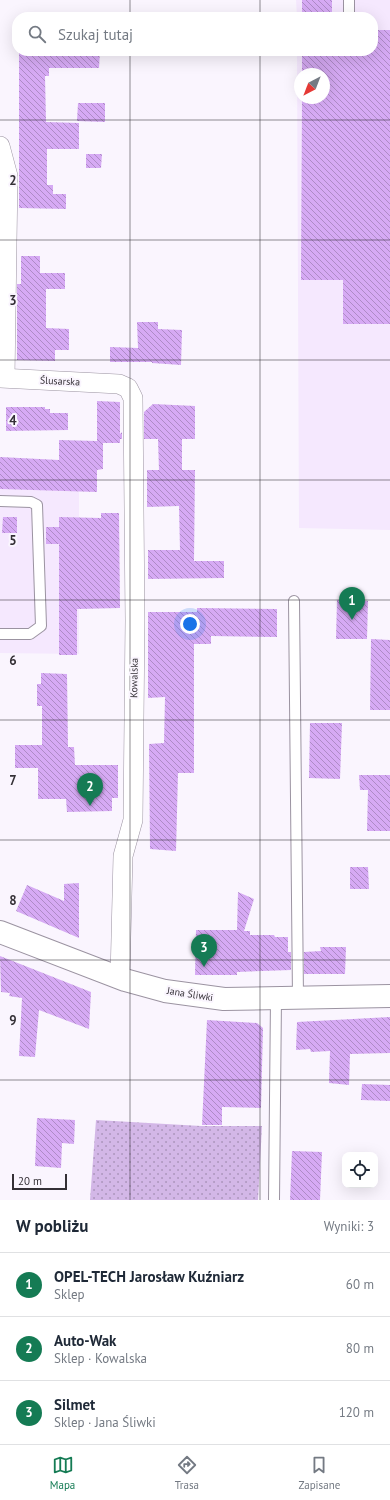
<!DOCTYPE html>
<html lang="pl">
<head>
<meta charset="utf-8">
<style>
  :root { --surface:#fff; --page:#f2f2f3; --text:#1f2937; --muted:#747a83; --line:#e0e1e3; --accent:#157b54 }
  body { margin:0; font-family:"PT Sans",sans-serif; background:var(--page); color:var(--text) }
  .controls { position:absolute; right:12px; bottom:12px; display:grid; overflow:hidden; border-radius:8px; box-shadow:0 4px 16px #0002 }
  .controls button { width:36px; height:36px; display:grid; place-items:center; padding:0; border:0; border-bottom:1px solid var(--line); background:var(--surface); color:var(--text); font:20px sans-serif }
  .compass { position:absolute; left:294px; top:68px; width:36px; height:36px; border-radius:50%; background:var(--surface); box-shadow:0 4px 16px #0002; rotate:222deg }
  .scale { position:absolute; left:12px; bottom:10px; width:55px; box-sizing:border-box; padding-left:4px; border:2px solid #343036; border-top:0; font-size:11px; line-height:14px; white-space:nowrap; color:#343036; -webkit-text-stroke:3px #faf5fe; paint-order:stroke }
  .you { position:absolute; left:190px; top:624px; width:14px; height:14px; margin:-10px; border:3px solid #fff; border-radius:50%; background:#1a73e8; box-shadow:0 0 0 6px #1a73e833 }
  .badge { display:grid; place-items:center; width:26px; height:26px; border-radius:50%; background:var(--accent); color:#fff; font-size:13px; font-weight:700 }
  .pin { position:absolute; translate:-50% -33px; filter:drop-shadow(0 1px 2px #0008) }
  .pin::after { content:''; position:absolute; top:21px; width:14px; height:12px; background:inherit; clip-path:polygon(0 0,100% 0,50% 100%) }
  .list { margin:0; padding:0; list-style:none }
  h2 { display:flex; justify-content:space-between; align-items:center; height:52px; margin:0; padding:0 16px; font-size:17px }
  h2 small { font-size:13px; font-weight:400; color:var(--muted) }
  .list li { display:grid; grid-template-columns:26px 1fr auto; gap:12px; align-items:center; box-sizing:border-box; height:64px; padding:0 16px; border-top:1px solid var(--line) }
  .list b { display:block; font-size:15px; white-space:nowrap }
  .list p { margin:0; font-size:13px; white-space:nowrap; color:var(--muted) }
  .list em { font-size:13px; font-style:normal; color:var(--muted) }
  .icon { flex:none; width:22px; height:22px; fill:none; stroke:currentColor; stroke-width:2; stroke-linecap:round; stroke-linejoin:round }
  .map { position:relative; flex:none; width:390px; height:1200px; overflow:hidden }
  .search { position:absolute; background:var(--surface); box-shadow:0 4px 16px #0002; left:12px; right:12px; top:12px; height:44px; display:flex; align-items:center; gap:10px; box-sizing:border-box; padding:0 14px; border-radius:16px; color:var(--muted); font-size:15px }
  .sheet { height:244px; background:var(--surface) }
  nav { display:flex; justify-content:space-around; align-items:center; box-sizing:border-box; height:56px; border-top:1px solid var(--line); background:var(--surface); font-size:11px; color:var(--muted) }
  nav a { display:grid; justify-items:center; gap:2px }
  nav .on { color:var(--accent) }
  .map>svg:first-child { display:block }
  .built { fill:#f5e8fe; fill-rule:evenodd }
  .grass { fill:url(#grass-dots) }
  .building { fill:url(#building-back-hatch) }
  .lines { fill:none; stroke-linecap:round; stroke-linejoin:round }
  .lane-casing { stroke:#9b93a1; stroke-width:12 }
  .street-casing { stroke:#9b93a1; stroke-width:20 }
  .secondary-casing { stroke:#9b93a1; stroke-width:24 }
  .lane { stroke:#fff; stroke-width:10 }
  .street { stroke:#fff; stroke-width:19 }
  .secondary { stroke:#fff; stroke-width:22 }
  .grid { fill:none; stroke:#343036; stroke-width:1; stroke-opacity:0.55 }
  .labels { text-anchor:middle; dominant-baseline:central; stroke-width:4; stroke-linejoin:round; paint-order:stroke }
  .street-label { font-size:10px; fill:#343036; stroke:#faf5fe }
  .grid-label { font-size:13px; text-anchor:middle; font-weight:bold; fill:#343036; stroke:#faf5fe; stroke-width:4; stroke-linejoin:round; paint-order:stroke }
</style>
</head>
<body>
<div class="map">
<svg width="390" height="1200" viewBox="0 0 390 1200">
  <defs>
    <pattern id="grass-dots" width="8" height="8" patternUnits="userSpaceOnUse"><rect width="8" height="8" fill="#d3b7e7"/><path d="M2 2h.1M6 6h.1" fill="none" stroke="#ac95bc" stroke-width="1.8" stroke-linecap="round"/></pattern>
    <pattern id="building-back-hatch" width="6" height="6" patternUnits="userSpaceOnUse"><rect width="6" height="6" fill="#d6aaf4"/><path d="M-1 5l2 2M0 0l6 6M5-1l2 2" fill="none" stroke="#ae8bc6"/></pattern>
  </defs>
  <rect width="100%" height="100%" fill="#faf5fe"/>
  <path class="built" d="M296,0h94v530l-91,-2 -2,-477h76v-34h-76zM300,74h24v24h-24z
    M0,487l79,3v164l-79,-1z"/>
  <path class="grass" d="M96,1120l105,6h61l-4,74h-168z"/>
  <path class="building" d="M302,0h30v17h-30z
    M373,30h17v294h-47v-44h-42l1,-182h22v-24h-22v-23h71z
    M45,51h55l-1,17h-50v8h-4l1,46 33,1v26h-32v36h6v9h13v15l-47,-1v-155l26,1z
    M78,103h27v19l-28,-1z
    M86,154h16l-1,14h-15z
    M21,256h19v17h25v16h-19v39l23,1v21h-14v11l-38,-1v-76h4z
    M137,322h21v7l24,1 -1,35 -29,-2v-1h-42v-15l28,1z
    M97,401l23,1v32l2,-2v7h-2v4h-17v26l-6,1v22l-97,-3v-32l59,3v-20l38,1z
    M153,404l42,2v33h-13v31h13l-1,91h30v17l-76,1v-29h32l-1,-44 -32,1v-37h12l-1,-31h-14v-27z
    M6,407h39v2h5v4h18v17l-62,1z
    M101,513h18l1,95 -43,1v46h-18v-111h-13v-17h13v-10l42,1z
    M3,517h14v16h-15z
    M337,600l31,1 -1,38h-31z
    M197,608l80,1v28l-66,-1v8h-17v129h-16l-2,78 -26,-2 -1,-105 15,-1 1,-46 -17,1v-86h49z
    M371,639l19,1v70h-20z
    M41,673l26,1 1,73h6l1,18h43v33h-6v13l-45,1 -1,-13h-28v-31h-23v-23h27v-39h-5v-22h4z
    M310,723h32l-2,56 -31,-1z
    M359,775h31v56h-23l1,-41h-8z
    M350,867h18l1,22h-19z
    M79,883v55l-63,-27 11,-26 37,16v-17z
    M238,892l16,7 -10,32h6v4h24l1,2h13v15h3v18l-54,2v3h-42l1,-45h41z
    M320,947h26l-1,27h-41v-22l17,-1z
    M0,956l91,36 -2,37 -50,-19 -4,47 -16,-1 3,-58 -13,-2 1,-3 -9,-1z
    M390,1017v36l-40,1 -1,31 -20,-2 1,-32 -19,1 -1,-3 -14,1 1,-28z
    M207,1020l50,3 6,5 -2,80 -39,-1v18h-20z
    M362,1084l28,1v16l-29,-1z
    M37,1118l38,2 -1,24 -12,-1 -1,25 -26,-2z
    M292,1151l30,1 -2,48h-30z"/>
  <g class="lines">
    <g class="lane-casing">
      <path id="lane" d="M349,0v17
        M0,501l31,1 6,3 4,121 -11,8h-30
        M294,601l4,397
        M274,1200l2,-202"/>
    </g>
    <g class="street-casing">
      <path id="street" d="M0,146l8,30 -3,202
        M0,378l119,6 9,4 5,10 2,222 -2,200 -10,36 -3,122"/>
    </g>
    <g class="secondary-casing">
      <path id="secondary" d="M0,932l125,48 40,11 59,8 166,-3"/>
    </g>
    <use href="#lane" class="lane"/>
    <use href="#street" class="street"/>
    <use href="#secondary" class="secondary"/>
  </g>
  <path class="grid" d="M130,0v17M260,0v17M130,51v1149M260,51v1149M0,120h390M0,240h390M0,360h390M0,480h390M0,600h390M0,720h390M0,840h390M0,960h390M0,1080h390"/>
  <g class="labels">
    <g class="street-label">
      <text transform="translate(60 381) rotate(3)">Ślusarska</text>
      <text transform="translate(134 678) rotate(-89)">Kowalska</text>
      <text transform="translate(190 994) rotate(9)">Jana Śliwki</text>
    </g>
  </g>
  <g class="grid-label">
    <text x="13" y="185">2</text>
    <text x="13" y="305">3</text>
    <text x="13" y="425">4</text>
    <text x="13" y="545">5</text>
    <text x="13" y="665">6</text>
    <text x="13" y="785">7</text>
    <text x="13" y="905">8</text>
    <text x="13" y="1025">9</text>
  </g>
</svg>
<div class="controls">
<button><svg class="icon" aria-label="locate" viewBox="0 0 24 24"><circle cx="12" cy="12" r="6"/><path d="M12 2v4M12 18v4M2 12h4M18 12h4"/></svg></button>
</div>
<svg class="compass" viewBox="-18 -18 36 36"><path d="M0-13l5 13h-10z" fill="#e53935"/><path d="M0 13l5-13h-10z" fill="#747a83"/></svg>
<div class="scale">20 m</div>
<div class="you"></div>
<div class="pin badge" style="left:352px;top:620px">1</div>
<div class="pin badge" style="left:90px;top:806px">2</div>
<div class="pin badge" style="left:204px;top:967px">3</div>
<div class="search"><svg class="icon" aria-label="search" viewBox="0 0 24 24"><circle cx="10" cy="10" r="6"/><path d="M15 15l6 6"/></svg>Szukaj tutaj</div>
</div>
<section class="sheet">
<h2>W pobliżu<small>Wyniki: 3</small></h2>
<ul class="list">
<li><span class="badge">1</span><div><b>OPEL-TECH Jarosław Kuźniarz</b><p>Sklep</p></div><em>60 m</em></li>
<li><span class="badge">2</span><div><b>Auto-Wak</b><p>Sklep · Kowalska</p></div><em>80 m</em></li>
<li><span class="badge">3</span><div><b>Silmet</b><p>Sklep · Jana Śliwki</p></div><em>120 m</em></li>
</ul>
</section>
<nav>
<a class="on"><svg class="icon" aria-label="map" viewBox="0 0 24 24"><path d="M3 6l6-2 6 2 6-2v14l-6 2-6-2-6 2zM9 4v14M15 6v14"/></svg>Mapa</a>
<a><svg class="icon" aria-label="directions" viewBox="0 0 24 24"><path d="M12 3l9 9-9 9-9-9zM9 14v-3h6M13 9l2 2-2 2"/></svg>Trasa</a>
<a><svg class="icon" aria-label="saved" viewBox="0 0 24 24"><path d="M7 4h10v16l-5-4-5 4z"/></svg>Zapisane</a>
</nav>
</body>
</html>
